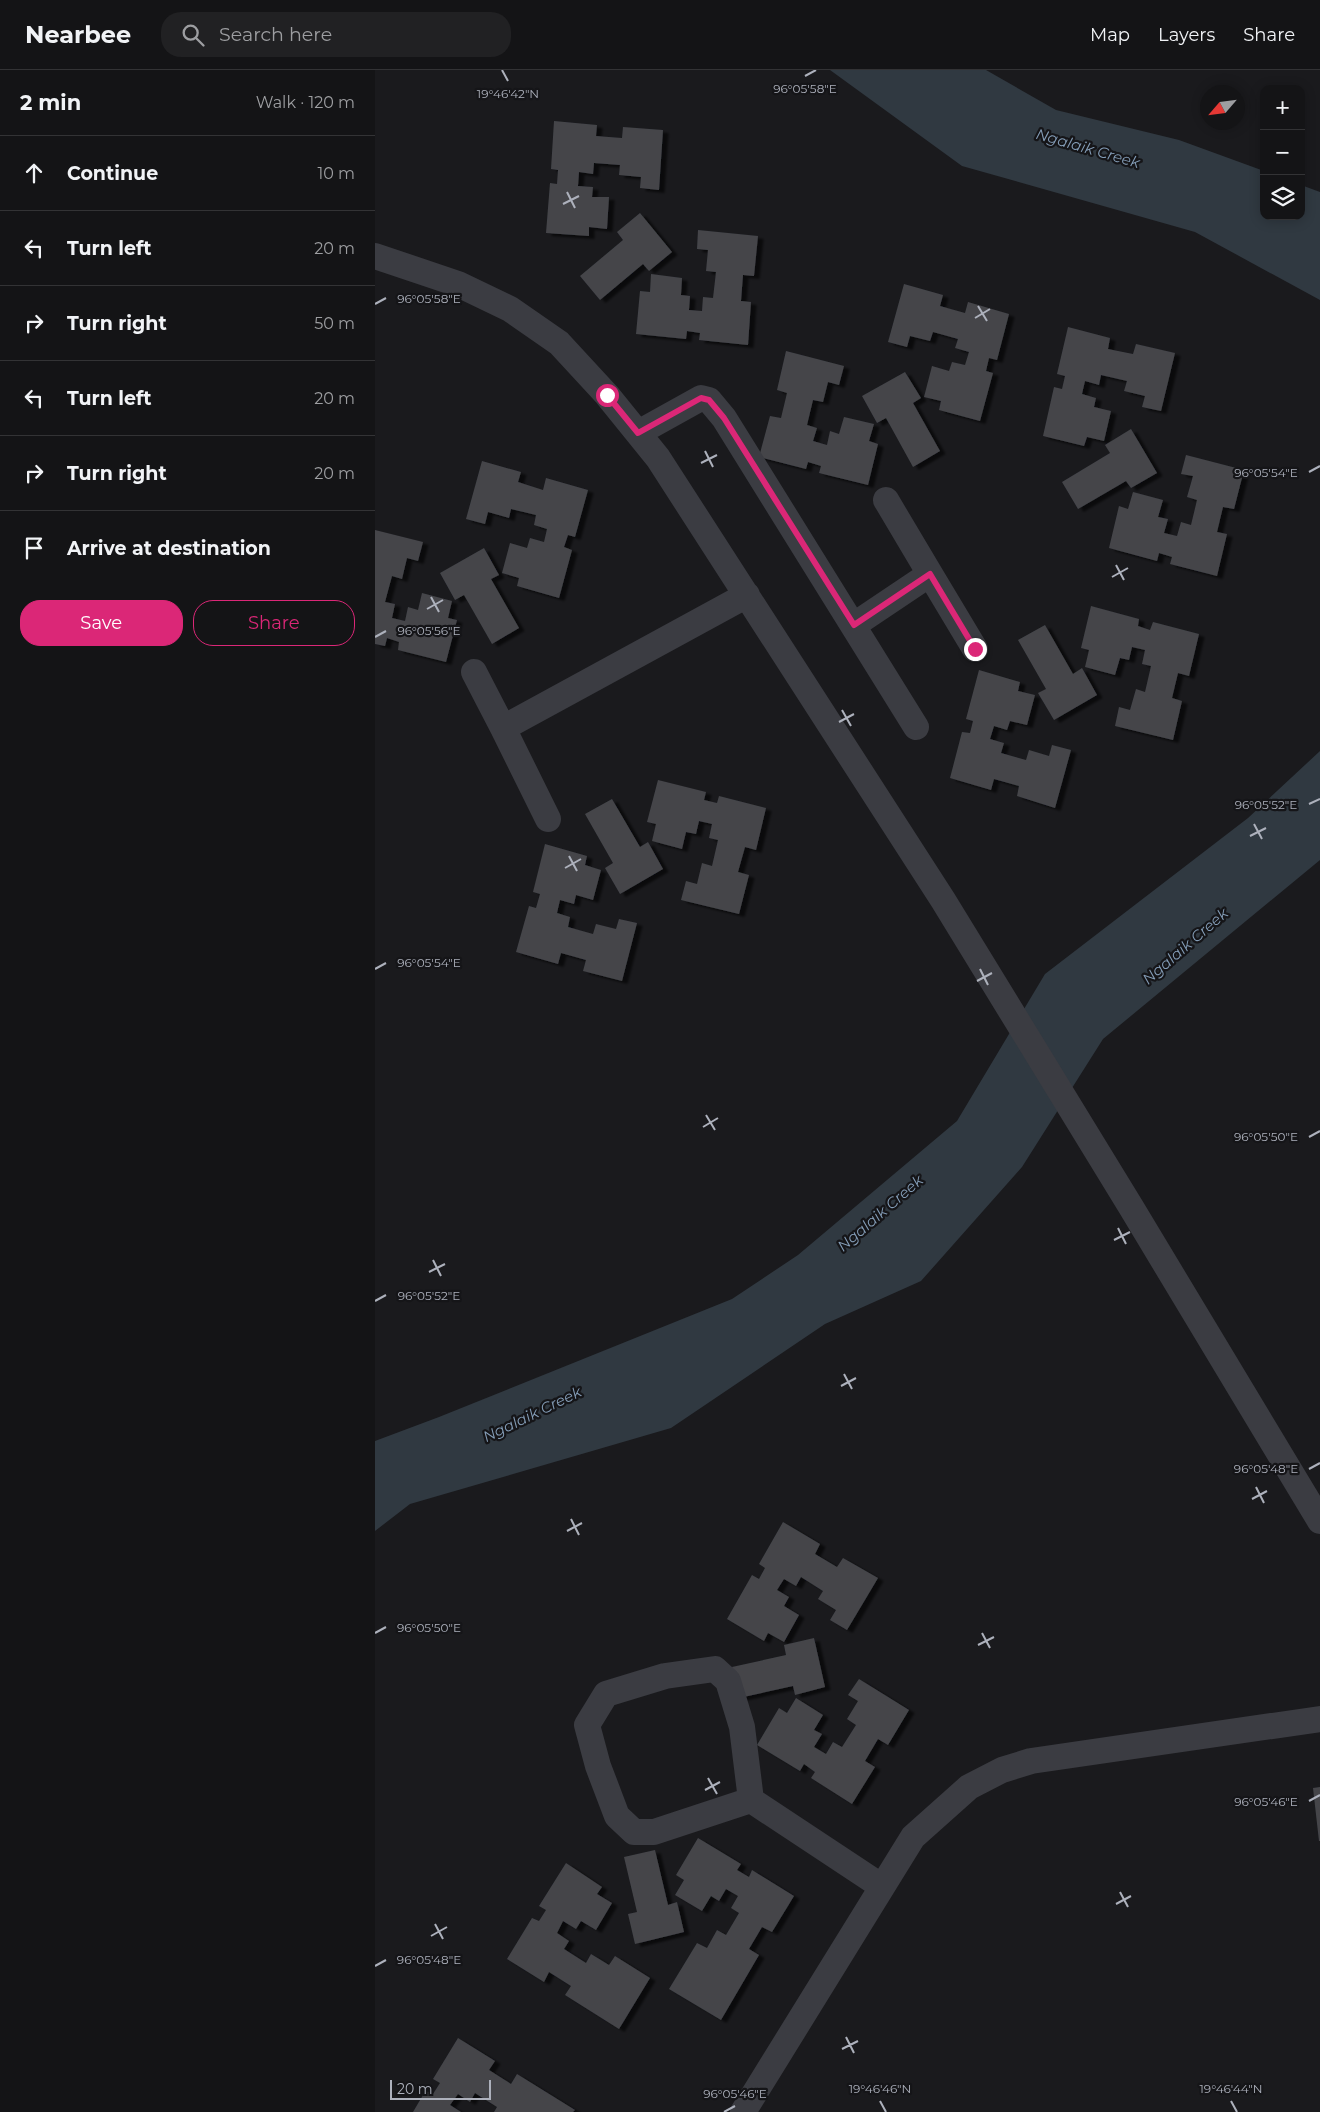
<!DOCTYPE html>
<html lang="en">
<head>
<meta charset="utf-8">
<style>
  :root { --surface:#141416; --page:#212123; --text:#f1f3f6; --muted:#9d9ea1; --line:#333335; --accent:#db2777 }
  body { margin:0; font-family:Montserrat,sans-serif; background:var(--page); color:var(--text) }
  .controls { position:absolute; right:15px; top:15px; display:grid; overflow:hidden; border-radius:10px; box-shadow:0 2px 12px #0003 }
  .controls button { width:45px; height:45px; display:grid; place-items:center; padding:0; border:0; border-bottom:1px solid var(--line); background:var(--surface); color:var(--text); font:25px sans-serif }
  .compass { position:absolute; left:825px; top:15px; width:45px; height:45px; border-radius:50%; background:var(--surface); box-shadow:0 2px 12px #0003; rotate:242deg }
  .scale { position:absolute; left:15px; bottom:12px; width:101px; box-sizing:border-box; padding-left:5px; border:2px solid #adb1bc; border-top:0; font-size:14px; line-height:18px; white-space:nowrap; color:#adb1bc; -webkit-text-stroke:4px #151518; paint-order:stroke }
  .stop { position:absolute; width:15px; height:15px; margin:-11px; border:4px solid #db2777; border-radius:50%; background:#fff }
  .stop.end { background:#db2777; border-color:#fff; box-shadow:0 1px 5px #0008 }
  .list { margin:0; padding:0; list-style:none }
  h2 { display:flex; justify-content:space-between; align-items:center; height:65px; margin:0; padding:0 20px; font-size:21px }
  h2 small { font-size:16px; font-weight:400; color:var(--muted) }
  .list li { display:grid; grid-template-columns:32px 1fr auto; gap:15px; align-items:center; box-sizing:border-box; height:75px; padding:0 20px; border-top:1px solid var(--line) }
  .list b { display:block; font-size:19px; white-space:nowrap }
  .list em { font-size:16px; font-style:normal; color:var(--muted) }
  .actions { display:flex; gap:10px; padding:15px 20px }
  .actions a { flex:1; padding:11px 0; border:1px solid var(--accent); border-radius:20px; text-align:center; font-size:18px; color:var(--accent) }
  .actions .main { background:var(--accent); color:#fff }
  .icon { flex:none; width:28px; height:28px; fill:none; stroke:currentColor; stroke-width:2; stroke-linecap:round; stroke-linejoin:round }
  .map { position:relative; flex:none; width:945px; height:2042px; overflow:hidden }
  header { display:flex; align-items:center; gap:30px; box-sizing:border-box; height:70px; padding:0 25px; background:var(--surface); border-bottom:1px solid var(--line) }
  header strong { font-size:24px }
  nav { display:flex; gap:28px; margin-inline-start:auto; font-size:18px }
  .search { width:350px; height:45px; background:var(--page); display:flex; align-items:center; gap:12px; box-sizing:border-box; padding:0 18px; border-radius:20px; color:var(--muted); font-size:19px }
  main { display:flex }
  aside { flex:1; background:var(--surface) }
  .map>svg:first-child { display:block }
  .water { fill:#303941 }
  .building { fill:#44454a; filter:url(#shadow) }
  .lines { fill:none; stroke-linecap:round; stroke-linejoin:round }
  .minor { stroke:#3b3c42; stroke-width:26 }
  .route { stroke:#db2777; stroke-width:6 }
  .ticks { fill:none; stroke:#adb1bc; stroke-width:2 }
  .labels { text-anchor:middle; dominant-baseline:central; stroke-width:4.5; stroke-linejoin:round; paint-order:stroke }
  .water-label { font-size:15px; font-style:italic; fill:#849db7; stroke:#151518 }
  .ticks-label { font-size:12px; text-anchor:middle; fill:#adb1bc; stroke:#151518; stroke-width:4.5; stroke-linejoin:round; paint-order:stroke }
</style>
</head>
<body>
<header>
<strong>Nearbee</strong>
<div class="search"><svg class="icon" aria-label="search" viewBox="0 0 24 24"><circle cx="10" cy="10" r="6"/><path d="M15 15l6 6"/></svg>Search here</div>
<nav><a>Map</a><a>Layers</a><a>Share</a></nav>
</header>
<main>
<aside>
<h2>2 min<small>Walk · 120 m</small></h2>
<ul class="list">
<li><svg class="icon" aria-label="ahead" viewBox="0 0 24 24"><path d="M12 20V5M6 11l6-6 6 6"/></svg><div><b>Continue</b></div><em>10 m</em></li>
<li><svg class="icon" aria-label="left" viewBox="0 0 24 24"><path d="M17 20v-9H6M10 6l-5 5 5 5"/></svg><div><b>Turn left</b></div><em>20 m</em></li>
<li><svg class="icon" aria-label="right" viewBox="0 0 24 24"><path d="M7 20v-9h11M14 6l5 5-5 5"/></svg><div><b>Turn right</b></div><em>50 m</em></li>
<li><svg class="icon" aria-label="left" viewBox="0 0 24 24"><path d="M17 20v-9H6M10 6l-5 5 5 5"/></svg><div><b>Turn left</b></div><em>20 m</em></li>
<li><svg class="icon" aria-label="right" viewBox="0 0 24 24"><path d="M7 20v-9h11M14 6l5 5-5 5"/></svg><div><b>Turn right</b></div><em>20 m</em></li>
<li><svg class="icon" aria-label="arrive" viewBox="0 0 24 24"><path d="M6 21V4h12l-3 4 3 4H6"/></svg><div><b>Arrive at destination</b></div></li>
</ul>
<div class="actions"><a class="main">Save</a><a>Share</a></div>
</aside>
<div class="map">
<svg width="945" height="2042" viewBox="0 0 945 2042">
  <defs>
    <filter id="shadow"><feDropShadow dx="5.5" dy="3" stdDeviation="1" flood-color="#0009"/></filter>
  </defs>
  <rect width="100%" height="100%" fill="#1a1a1d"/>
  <path class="water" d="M455,0h156l70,40 123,30 85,31v45h37v-31l19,7v108l-125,-68 -233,-66z
    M945,681v109l-217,179 -81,128 -101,114 -96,43 -154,104 -261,76 -35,27v-90l64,-24 293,-118 66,-44 159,-134 88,-147 203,-156z"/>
  <path class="building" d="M179,51l43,4 -1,11 26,2 1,-11 40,3 -4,60 -19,-2 1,-11 -22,-2 1,-10 -26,-2 -1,11 -14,-2 -1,14 15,1 -1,10h17l-2,32 -18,-2v9l-43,-3 4,-50 7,1 1,-14 -7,-1z
    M265,143l32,39 -23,19 -6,-7 -43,36 -20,-24 43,-36 -6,-8z
    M323,160l60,6 -4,40 -11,-1 -2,26 10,1 -3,43 -49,-5 1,-7 -13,-2 -1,8 -50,-5 4,-43 10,1 1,-18 31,4 -1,17 9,1 -1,14 13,1 1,-14 10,1 3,-26 -10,-1 2,-21 -11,-1z
    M529,214l39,11 -3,11 25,7 3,-11 41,12 -12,46 -8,-2 -3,13 7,2 -13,48 -41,-11 2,-9 -17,-4 8,-31 17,5 3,-9 13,3 4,-13 -14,-4 3,-9 -25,-7 -3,9 -20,-5 -3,11 -19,-5z
    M693,257l42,11 -2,11 25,5 3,-10 39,9 -14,58 -19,-4 3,-11 -21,-5 3,-10 -26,-6 -2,10 -14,-4 -3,13 14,4 -2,9 17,4 -7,30 -17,-4 -3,9 -41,-10 11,-49 8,2 3,-13 -8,-2z
    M411,281l58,15 -5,19 -11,-3 -5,20 -10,-2 -6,25 10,3 -4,13 14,4 3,-14 9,3 5,-17 30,7 -5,17 9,3 -10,41 -49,-12 2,-7 -13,-4 -2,7 -47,-12 11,-41 11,2 6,-25 -10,-3z
    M530,302l16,26 -8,5 27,48 -27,16 -27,-49 -9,5 -15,-27z
    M756,359l26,44 -26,15 -5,-7 -48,28 -16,-27 48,-29 -5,-8z
    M811,385l58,15 -10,39 -11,-2 -6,25 10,2 -10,42 -47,-12 2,-7 -13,-4 -2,8 -48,-13 10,-42 9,3 5,-17 30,8 -5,17 10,2 -4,14 13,3 4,-14 10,3 6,-25 -10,-3 6,-21 -12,-2z
    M107,391l39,11 -3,10 25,8 3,-12 42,12 -13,47 -7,-2 -4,12 8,3 -13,48 -42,-12 2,-8 -17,-5 8,-30 17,5 3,-10 14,4 3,-13 -13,-4 2,-10 -25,-6 -2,9 -21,-6 -3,12 -19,-5z
    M0,460l48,12 -5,19 -11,-3 -5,21 -10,-3 -7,26 10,2 -3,14 13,3 3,-14 10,3 4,-17 30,8 -4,17 9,2 -11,42 -48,-12 1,-8 -12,-4 -2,8 -10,-2z
    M109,478l15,27 -8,4 28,49 -27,16 -28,-49 -9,5 -15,-27z
    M716,536l48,13 -1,7 12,4 3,-8 46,12 -10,42 -11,-3 -6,25 10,3 -9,39 -58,-14 4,-19 11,3 6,-21 9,3 6,-26 -9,-2 3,-14 -13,-3 -3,13 -9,-2 -5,17 -30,-8 4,-17 -8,-2z
    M670,555l28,49 9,-6 15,27 -43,25 -16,-27 8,-4 -28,-49z
    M604,600l41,12 -2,9 17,4 -8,30 -17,-4 -3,9 -13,-4 -4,13 14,4 -3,10 25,7 3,-10 20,6 3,-11 19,5 -16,58 -38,-12 2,-10 -25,-7 -3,11 -41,-12 12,-46 8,1 3,-12 -7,-2z
    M283,710l48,12 -2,8 13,3 2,-7 47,12 -10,42 -11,-3 -7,25 11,3 -10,39 -58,-14 5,-19 11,3 5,-21 10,3 6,-26 -9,-2 3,-14 -13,-3 -3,13 -10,-2 -4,17 -30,-8 4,-17 -9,-2z
    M237,729l28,48 8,-5 15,27 -43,25 -15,-26 8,-5 -28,-49z
    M170,774l42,12 -2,9 16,5 -8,30 -17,-5 -2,9 -14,-4 -3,13 13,4 -2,10 25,7 3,-10 20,5 3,-10 18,4 -15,58 -39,-10 3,-11 -25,-7 -3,11 -42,-12 13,-46 7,2 4,-14 -7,-2z
    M408,1452l37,22 -5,10 22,13 6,-9 35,20 -31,52 -17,-10 6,-10 -18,-11 5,-8 -22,-14 -5,9 -12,-7 -7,11 12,7 -5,9 15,9 -15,27 -16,-9 -4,8 -37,-22 25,-44 7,4 6,-11 -6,-4z
    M439,1568l11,49 -30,8 -2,-9 -54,12 -7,-31 54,-12 -2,-10z
    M484,1609l50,31 -21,35 -10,-6 -13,22 10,6 -23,37 -41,-26 4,-6 -11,-8 -4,7 -43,-26 22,-37 8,5 9,-15 27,17 -9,15 8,4 -8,13 12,7 7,-12 9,5 14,-22 -9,-6 11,-18 -10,-6z
    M945,1717v54h-1l-6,-53z
    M323,1768l43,26 -4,6 12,7 3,-7 42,26 -22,36 -10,-5 -13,22 10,6 -38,65 -52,-31 28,-46 10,5 10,-18 9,5 13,-22 -8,-5 7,-12 -12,-7 -7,12 -8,-5 -9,15 -27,-16 9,-15 -8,-5z
    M280,1780l13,55 9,-3 7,30 -49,12 -7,-30 9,-2 -13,-55z
    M191,1793l36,24 -5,7 15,9 -16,27 -15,-9 -5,8 -13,-8 -6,12 12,8 -5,8 22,14 5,-9 18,11 6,-9 35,22 -31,51 -54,-34 6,-9 -22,-14 -5,10 -37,-23 25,-41 7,3 7,-11 -7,-4z
    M83,1968l37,23 -6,9 22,14 6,-10 58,36 -2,2h-79l3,-5 -22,-14 -5,9 -12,-8 -8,11 11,7h-48l13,-22 7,4 7,-11 -7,-4z"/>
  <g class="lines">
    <path class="minor" d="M0,186l83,28 52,25 49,34 48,52 51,63 285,442 188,307 189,314
      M263,363l63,-35 8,2 15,18 192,309
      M511,430l44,74
      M479,555l76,-51 45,75
      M99,602l29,56
      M173,749l-45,-91 244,-133
      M376,1730l-97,32h-20l-17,-16 -19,-50 -11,-41 19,-31 59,-18 50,-7 13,12 14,46 9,73 130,86
      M368,2042l170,-275 56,-50 33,-17 29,-9 289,-42"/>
  </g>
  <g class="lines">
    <path class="route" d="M232,325l31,38 63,-35 8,2 15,18 130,207 76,-51 45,75"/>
  </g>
  <path class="ticks" d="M127,0l6,11M430,6l11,-6M192,122l8,16M188,134l16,-8M0,234l11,-6M603,236l9,15M600,248l15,-9M330,381l8,16M326,393l16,-8M934,402l11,-6M741,495l8,15M737,507l16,-9M56,527l8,15M52,539l16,-9M0,567l11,-6M467,640l9,16M464,652l15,-8M934,734l11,-5M879,754l8,15M875,766l16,-8M194,786l8,15M190,798l16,-9M0,899l11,-6M605,899l8,16M602,911l15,-8M331,1045l9,15M328,1057l15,-9M934,1067l11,-6M743,1158l8,16M739,1170l16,-8M58,1190l8,16M54,1202l16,-8M0,1231l11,-6M469,1304l8,15M466,1316l15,-8M934,1399l11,-6M881,1417l8,16M877,1429l15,-8M196,1449l8,16M192,1461l15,-8M0,1563l11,-6M607,1563l8,15M603,1575l16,-8M333,1708l9,16M330,1720l15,-8M934,1731l11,-6M745,1822l8,15M741,1834l15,-8M60,1854l8,15M56,1866l16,-9M0,1896l11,-6M471,1967l8,16M467,1979l16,-8M505,2031l6,11M856,2031l6,11M349,2042l11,-6"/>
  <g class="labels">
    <g class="water-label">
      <text transform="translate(713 78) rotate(16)">Ngalaik Creek</text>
      <text transform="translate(810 876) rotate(-41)">Ngalaik Creek</text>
      <text transform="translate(505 1143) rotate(-41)">Ngalaik Creek</text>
      <text transform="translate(157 1344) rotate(-26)">Ngalaik Creek</text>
    </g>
  </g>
  <g class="ticks-label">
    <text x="430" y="23">96°05'58"E</text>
    <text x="133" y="28">19°46'42"N</text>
    <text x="54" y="233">96°05'58"E</text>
    <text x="891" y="407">96°05'54"E</text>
    <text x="54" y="565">96°05'56"E</text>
    <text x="891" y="739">96°05'52"E</text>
    <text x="54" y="897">96°05'54"E</text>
    <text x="891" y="1071">96°05'50"E</text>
    <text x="54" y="1230">96°05'52"E</text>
    <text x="891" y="1403">96°05'48"E</text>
    <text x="54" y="1562">96°05'50"E</text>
    <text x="891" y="1736">96°05'46"E</text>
    <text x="54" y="1894">96°05'48"E</text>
    <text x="505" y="2023">19°46'46"N</text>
    <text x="856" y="2023">19°46'44"N</text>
    <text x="360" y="2028">96°05'46"E</text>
  </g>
</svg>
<div class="controls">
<button>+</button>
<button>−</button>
<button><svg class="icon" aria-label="layers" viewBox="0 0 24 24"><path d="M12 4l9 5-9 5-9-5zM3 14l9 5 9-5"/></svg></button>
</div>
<svg class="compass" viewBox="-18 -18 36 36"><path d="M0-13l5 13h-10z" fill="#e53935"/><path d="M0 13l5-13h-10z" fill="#9d9ea1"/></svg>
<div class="scale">20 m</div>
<div class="stop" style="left:232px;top:325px"></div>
<div class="stop end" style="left:600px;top:579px"></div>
</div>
</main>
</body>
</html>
